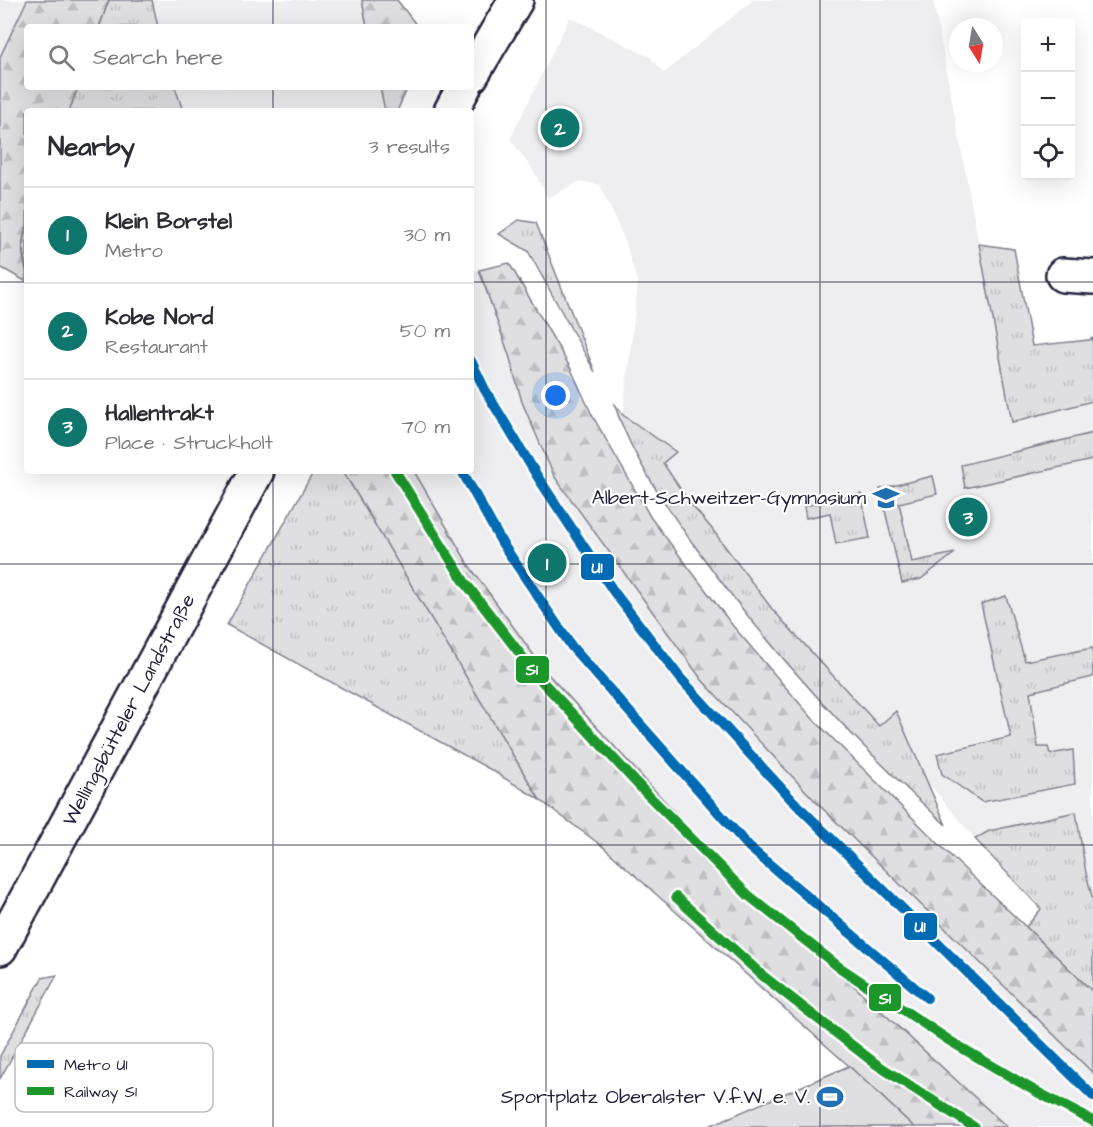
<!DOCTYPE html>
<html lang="en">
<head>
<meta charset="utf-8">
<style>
  :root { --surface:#fff; --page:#f7f7f7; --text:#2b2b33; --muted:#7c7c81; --line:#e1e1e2; --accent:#0f766e }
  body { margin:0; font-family:"Architects Daughter",sans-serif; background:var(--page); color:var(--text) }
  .controls { position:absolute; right:18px; top:18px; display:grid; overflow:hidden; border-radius:6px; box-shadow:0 6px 24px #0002 }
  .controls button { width:54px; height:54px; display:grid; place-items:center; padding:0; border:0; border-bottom:2px solid var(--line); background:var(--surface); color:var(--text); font:30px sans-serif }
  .compass { position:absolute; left:949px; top:18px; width:54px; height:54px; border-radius:50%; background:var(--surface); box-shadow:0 6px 24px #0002; rotate:169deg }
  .you { position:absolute; left:556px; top:396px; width:21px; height:21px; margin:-15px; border:4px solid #fff; border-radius:50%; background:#1a73e8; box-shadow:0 0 0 9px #1a73e833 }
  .badge { display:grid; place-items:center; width:39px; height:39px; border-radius:50%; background:var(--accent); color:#fff; font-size:20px; font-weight:700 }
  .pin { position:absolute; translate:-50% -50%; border:3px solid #fff; box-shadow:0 2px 6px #0006 }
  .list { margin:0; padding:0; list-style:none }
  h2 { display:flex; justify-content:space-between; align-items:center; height:78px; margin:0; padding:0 24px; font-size:26px }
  h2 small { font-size:20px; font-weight:400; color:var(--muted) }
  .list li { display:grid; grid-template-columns:39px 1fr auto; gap:18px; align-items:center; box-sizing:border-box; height:96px; padding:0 24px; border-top:2px solid var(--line) }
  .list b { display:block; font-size:22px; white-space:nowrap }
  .list p { margin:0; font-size:20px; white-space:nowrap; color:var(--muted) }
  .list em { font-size:20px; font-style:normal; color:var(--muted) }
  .icon { flex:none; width:33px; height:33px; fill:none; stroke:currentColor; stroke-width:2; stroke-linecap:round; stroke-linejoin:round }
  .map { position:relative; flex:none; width:1093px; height:1127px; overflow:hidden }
  .search { position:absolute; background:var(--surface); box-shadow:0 6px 24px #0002; left:24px; top:24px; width:450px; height:66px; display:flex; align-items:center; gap:15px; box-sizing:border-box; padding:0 21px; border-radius:6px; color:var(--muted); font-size:22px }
  .panel { position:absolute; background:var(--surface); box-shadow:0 6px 24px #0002; left:24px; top:108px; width:450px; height:366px; border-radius:6px }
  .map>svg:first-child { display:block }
  .built { fill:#eeeef1 }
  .grass { fill:url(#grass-tufts); stroke:#80808e; stroke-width:1.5 }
  .forest { fill:url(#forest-firs); stroke:#80808e; stroke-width:1.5 }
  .garden { fill:#dfdfe2; stroke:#80808e; stroke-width:1.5 }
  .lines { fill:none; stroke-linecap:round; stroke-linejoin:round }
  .street-casing { stroke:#22223b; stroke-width:38 }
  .secondary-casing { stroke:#22223b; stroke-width:38 }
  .street { stroke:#fff; stroke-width:33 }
  .secondary { stroke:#fff; stroke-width:33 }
  .rail-1-casing { stroke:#fff; stroke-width:15 }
  .rail-1 { stroke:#1a962b; stroke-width:10 }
  .metro-1-casing { stroke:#fff; stroke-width:15 }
  .metro-1 { stroke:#006ab3; stroke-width:10 }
  .grid { fill:none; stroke:#22223b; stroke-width:1.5; stroke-opacity:0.55 }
  .labels { text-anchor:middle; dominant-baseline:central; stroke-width:4.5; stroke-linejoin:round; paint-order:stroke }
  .poi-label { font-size:20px; fill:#22223b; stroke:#fff; text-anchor:end }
  .street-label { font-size:20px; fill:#22223b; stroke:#fff }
  .key { fill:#fff; stroke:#bdbdc4; stroke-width:1.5 }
  .key-label { font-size:16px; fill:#22223b }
  .line-badge { stroke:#fff; stroke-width:2 }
  .badge-label { font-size:16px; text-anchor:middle; font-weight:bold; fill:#fff }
</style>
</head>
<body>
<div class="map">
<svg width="1093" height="1127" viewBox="0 0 1093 1127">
  <defs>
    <pattern id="grass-tufts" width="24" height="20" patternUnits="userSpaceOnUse" patternTransform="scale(1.5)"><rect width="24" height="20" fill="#dfdfe2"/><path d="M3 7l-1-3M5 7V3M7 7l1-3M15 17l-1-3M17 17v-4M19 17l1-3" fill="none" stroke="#bfbfc3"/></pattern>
    <pattern id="forest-firs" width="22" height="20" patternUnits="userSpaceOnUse" patternTransform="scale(1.5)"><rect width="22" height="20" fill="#dfdfe2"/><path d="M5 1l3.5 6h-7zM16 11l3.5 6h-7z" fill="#bfbfc3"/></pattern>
  </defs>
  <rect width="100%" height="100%" fill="#fff"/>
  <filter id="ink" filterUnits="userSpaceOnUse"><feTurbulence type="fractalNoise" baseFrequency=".0167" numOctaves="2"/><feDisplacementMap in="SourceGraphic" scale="12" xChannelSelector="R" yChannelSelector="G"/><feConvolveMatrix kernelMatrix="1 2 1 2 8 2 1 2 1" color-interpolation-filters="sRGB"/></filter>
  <g filter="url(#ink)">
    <path class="built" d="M0,0h27l-27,57z
      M152,0h210l5,27h-209z
      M753,0h180l46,244 35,5 18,97 57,-6 4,-2v611l-52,-40 -66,-70 -38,-46 -201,-212 -113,-166 15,-132 -13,-42 -25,-56 -20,-4 -32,17 -15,-28 -23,-31 60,-122 80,40 14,16z
      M175,87h205l3,19 -2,5h-198z
      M479,270l30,85 13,47 180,278 116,124 275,269v54h-86l-280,-258 -182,-197 -77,-108 -54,-93h57v-200z"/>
    <path class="grass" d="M109,0h43l6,27h-59z
      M78,87h97l8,24h-114z
      M519,220l17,3 59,149 -67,-121 -29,-17z
      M27,225v46c-5,-16 -6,-30 0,-46z
      M979,244l35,5 18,97 57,-6 4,-2v63l-81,21z
      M614,403l9,12 53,37 -13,11 26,39 23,27 60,80 107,117 17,-15 50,114c-92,-83 -177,-176 -249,-276 -32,-43 -67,-95 -83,-146z
      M1093,433v27l-128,28 -4,-23z
      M314,471h29l197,329 -47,-29 -266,-146z
      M933,476l4,18 -38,9 13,59 43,-9 -34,26 -19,4 -22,-94z
      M861,494l9,44 -34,6 -6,-31 -24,5 -2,-12z
      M1006,596l19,65 68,-13v29l-63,15 8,55h10l2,7 23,-4 2,34 -93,18 -40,-28 -5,-20 74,-17 -30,-133z
      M1076,812l10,61 7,27v92l-67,-65 15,-18 -66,-70 14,-8z
      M57,975l-57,104v-23l42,-78z"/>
    <path class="forest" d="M27,0h82l-10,27h-72v60h51l-9,24h-42v114c-4,11 -6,23 -3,36 1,8 4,11 1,20l-25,-14v-210z
      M362,0h35l21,27h-51z
      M380,87h28l-11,24h-12z
      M509,263l61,104 22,48 59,103 82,108 80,93 146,145 67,63 67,65v81l-275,-269 -116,-124 -148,-204 -32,-74 -13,-47 -30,-85z
      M343,471h71l54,93 78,108 181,197 280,258h-93l-65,-61 -247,-220 -62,-46z"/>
    <path class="garden" d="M849,1066l65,61h-207z"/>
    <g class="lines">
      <g class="street-casing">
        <path id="street" d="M1063,275l30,2"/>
      </g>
      <g class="secondary-casing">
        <path id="secondary" d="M471,76l45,-76
          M451,111l13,-24
          M0,948l257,-477"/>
      </g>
      <use href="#street" class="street"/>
      <use href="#secondary" class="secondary"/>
      <g class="rail-1-casing">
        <path id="rail-1" d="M395,471l69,110 74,96 105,113 105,105 91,72 111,74 85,50 58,30
          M676,897l87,79 113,88 98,63"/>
      </g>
      <use href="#rail-1" class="rail-1"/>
      <g class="metro-1-casing">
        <path id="metro-1" d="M471,361l14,29 54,89 75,113 67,87 111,121 301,296
          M462,471l40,72 70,104 177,200 178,151"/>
      </g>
      <use href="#metro-1" class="metro-1"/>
    </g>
  </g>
  <path class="grid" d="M273,0v27M546,0v1127M820,0v1127M273,87v24M0,282h27M471,282h622M273,471v656M0,564h1093M0,845h1093"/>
  <defs>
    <g id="school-bare" transform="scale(2.07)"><path d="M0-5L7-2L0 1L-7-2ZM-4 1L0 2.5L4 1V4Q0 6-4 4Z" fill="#1f6fb2" stroke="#fff" stroke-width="2.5" paint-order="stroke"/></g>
    <g id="stadium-bare" transform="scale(2.07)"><path d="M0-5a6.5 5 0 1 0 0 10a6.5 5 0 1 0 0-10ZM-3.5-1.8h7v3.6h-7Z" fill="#1f6fb2" stroke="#fff" stroke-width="2.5" paint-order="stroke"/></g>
  </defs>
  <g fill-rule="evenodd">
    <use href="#school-bare" x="886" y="498"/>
    <use href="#stadium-bare" x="830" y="1097"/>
  </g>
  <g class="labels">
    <g class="poi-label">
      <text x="866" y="498">Albert-Schweitzer-Gymnasium</text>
      <text x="810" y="1097">Sportplatz Oberalster V.f.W. e. V.</text>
    </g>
    <g class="street-label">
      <text transform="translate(129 710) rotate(-62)">Wellingsbütteler Landstraße</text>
    </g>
  </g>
  <rect x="15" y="1043" width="198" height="69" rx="9" class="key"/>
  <rect x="27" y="1060" width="27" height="8" fill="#006ab3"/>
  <rect x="27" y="1087" width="27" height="8" fill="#1a962b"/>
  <g class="key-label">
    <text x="64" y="1070">Metro U1</text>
    <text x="64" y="1097">Railway S1</text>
  </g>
  <g class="line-badge">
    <rect x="580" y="553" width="35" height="28" rx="6" fill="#006ab3"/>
    <rect x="515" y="655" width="35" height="29" rx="6" fill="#1a962b"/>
    <rect x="903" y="912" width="35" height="29" rx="6" fill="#006ab3"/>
    <rect x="868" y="983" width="34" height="29" rx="6" fill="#1a962b"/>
  </g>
  <g class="badge-label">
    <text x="597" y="573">U1</text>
    <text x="532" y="675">S1</text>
    <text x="920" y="932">U1</text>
    <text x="885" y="1004">S1</text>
  </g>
</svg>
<div class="controls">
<button>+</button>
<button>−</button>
<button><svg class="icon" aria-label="locate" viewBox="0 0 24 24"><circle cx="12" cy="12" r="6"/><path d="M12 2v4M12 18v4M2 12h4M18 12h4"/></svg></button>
</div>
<svg class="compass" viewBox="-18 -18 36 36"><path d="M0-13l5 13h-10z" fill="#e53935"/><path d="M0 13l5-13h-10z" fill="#7c7c81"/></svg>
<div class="you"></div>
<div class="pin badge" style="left:547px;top:563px">1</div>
<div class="pin badge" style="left:560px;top:128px">2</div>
<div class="pin badge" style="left:968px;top:517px">3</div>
<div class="search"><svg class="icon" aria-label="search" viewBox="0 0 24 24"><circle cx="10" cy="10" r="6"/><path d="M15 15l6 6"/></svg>Search here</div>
<section class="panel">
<h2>Nearby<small>3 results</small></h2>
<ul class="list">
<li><span class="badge">1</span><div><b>Klein Borstel</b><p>Metro</p></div><em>30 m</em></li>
<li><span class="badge">2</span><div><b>Kobe Nord</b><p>Restaurant</p></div><em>50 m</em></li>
<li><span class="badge">3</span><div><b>Hallentrakt</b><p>Place · Struckholt</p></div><em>70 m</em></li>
</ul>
</section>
</div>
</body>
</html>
